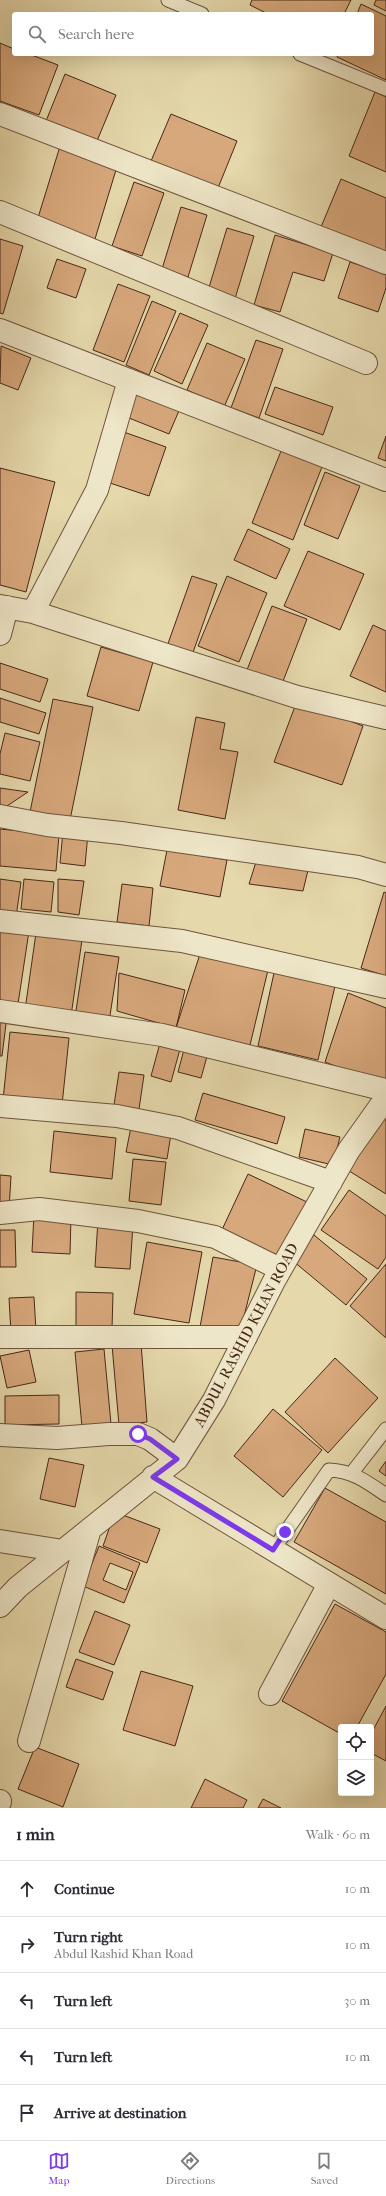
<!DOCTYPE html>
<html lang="en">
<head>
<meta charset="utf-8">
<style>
  :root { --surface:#fff; --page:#f7f7f7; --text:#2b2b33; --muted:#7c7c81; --line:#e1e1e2; --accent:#7c3aed }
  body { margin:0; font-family:"IM FELL French Canon",serif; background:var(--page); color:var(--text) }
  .controls { position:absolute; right:12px; bottom:12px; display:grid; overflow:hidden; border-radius:4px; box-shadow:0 4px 16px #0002 }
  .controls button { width:36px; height:36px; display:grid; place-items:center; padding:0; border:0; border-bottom:1px solid var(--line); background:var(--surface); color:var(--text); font:20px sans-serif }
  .stop { position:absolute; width:12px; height:12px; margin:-9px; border:3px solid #7c3aed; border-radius:50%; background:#fff }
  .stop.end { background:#7c3aed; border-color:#fff; box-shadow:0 1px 4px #0008 }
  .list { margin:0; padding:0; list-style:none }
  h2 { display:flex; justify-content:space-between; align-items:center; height:52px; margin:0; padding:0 16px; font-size:17px }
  h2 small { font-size:13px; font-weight:400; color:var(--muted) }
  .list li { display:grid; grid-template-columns:26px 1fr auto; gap:12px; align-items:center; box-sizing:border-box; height:56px; padding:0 16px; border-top:1px solid var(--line) }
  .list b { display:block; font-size:15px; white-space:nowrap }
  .list p { margin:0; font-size:13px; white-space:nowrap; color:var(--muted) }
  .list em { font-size:13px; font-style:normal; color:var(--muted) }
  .icon { flex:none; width:22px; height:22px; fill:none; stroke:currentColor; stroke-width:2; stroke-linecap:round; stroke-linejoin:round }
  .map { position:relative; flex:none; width:386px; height:1808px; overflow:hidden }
  .search { position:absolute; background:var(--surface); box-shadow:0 4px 16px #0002; left:12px; right:12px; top:12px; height:44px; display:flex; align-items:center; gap:10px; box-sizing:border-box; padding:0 14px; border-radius:4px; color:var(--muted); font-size:15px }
  .sheet { height:332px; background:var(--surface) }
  nav { display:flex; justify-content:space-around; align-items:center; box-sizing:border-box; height:56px; border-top:1px solid var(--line); background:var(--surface); font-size:11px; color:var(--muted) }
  nav a { display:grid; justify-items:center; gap:2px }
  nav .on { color:var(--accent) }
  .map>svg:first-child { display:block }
  .building { fill:#d7a87c; stroke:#482818; fill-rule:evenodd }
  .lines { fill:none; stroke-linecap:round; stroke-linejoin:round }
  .service-casing { stroke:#6f543d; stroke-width:15 }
  .minor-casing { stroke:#6f543d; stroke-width:24 }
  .service { stroke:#eee6c8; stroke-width:13 }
  .minor { stroke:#eee6c8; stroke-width:22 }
  .route { stroke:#7c3aed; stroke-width:5 }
  .labels { text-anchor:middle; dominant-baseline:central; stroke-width:3; stroke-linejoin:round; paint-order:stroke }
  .street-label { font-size:15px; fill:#482818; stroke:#eee6c8 }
</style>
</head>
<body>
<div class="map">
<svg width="386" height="1808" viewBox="0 0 386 1808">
  <rect width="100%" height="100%" fill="#e5d8ab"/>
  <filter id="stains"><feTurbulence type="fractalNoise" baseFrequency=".005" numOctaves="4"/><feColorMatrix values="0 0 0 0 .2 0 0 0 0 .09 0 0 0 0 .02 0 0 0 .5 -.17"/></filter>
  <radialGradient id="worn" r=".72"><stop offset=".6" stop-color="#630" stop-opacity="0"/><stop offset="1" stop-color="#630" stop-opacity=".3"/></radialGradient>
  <path class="building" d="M252,0h99l-7,14h-76l-18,-9z
    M376,0h10v11l-12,-6z
    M361,4l25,12v64l-49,-23 1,-3h34v-40h-15z
    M0,43l14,6v5h15l29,11 -19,50 -39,-14z
    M65,74l51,21 -19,46 -51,-20z
    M375,92l11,5v75l-37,-16z
    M171,114l66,27 -19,47 -67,-27z
    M61,143l58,17 -24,79 -58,-18z
    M341,179l45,19v56l-65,-27z
    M134,182l30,11 -22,63 -30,-10z
    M181,207l26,8 -19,62 -26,-8z
    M227,228l27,8 -20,66 -27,-8z
    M275,235l58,18 -9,28 -31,-9 -13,40 -26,-7z
    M0,239l23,7 -20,68 -3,-1z
    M57,259l29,10 -10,29 -29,-10z
    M350,262l36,12v14l-8,24 -40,-14z
    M118,284l32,12 -26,66 -31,-12z
    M152,301l24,10 -27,64 -23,-10z
    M180,313l28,12 -26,59 -28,-13z
    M256,340l27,9 -24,69 -28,-10z
    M207,343l38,16 -21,48 -37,-17z
    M1,346l30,12 -13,32 -18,-7z
    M136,387l45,19 -12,28 -45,-18z
    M275,387l58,20 -10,28 -58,-21z
    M121,431l45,16 -17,49 -45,-15z
    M386,436v25l-8,-3z
    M281,451l41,16 -29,73 -41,-17z
    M0,468l55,14 -29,110 -26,-7z
    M325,472l35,14 -22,53 -34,-14z
    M248,529l42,20 -14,30 -42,-19z
    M308,551l56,23 -24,56 -56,-24z
    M192,576l25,8 -27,77 -25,-9z
    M227,576l40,17 -28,69 -41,-16z
    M272,606l35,13 -27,70 -35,-14z
    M373,625l13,6v61l-36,-16z
    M101,647l52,15 -14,49 -52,-15z
    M0,663l48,16 -8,23 -40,-13z
    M0,698l46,15 -7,21 -39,-12z
    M53,699l40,8 -23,113 -40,-8z
    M297,701l66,25 -21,59 -68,-23z
    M196,717l29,6 -5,26 18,3 -13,67 -47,-9z
    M5,733l35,9 -10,39 -30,-7v-20z
    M0,788l28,4 -24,16 -4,-3z
    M0,829l59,6 -3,36 -56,-5z
    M63,831l25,2 -3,33 -25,-3z
    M167,850l60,10 -7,37 -60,-11z
    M256,862l52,8 -5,21 -54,-7z
    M0,879l21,3 -5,35 -16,-3z
    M24,879l30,3 -3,30 -30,-3z
    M58,879l26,2 -5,34 -21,-3z
    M122,884l31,4 -4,38 -32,-4z
    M384,892l2,1v83l-25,-8z
    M0,927l29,4 -11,73 -18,-3z
    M36,933l46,7 -11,76 -46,-6z
    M85,952l34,5 -10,65 -34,-5z
    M200,954l68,16 -18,75 -74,-17z
    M119,973l66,17 -9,38 -59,-17z
    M274,973l61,13 -17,74 -60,-14z
    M348,993l38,15v70l-2,7 -59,-23z
    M0,1015l7,1 -5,40h-2z
    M10,1032l59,6 -7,67 -59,-5z
    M186,1042l23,7 -8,29 -23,-6z
    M160,1043l20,6 -9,33 -20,-6z
    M119,1072l25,3 -5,34 -25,-4z
    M203,1093l82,24 -8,27 -82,-24z
    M386,1107v87l-40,-25z
    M131,1127l40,7 -4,25 -41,-7z
    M305,1129l35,8 -7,28 -34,-8z
    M54,1131l62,7 -4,41 -62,-7z
    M133,1159l33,3 -5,43 -32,-4z
    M248,1174l59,28 -28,60 -59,-28z
    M0,1175l11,1 -2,34h-9z
    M349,1190l37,26v41l-8,12 -57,-39z
    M34,1214l37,2 -1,38 -38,-2z
    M98,1220l35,4 -3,45 -35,-2z
    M0,1230h15l1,37h-16z
    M314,1235l53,44 -21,26 -53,-44z
    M147,1242l55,10 -13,71 -55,-9z
    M213,1257l44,8 -16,63 -41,-1z
    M386,1264v74l-36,-32z
    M76,1292l37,1 -1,36h-36z
    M34,1297l2,34 -25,2 -2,-35z
    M141,1343l6,79 -28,3 -7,-80z
    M104,1349l7,75 -29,3 -7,-75z
    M29,1350l7,32 -29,6 -7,-32z
    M335,1358l43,40 -50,55 -43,-41z
    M59,1395v29l-54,1v-29z
    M273,1409l49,41 -39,47 -49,-41z
    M49,1458l35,7 -9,42 -35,-8z
    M386,1461v15l-7,-5z
    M325,1488l61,34v72l-92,-52z
    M115,1512l45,17 -13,34 -44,-17z
    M99,1546l41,17 -16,40 -41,-17zM110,1563l23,9 -7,18 -23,-10z
    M335,1604l51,28v42l-29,53h-16v7l-59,-33z
    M95,1611l35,14 -16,40 -35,-13z
    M76,1659l37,13 -10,28 -37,-13z
    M141,1671l52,15 -18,60 -52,-16z
    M386,1706v55l-15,-8v-19z
    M35,1747l44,17 -16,43 -45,-18z
    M205,1779l42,21 -4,8h-52z
    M263,1799l18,9h-23z"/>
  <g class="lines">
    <g class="service-casing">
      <path id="service" d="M168,0l34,14
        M300,54l86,35
        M351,1474l35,-45
        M273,1550l56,-80c24,1 38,12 57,25"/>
    </g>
    <g class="minor-casing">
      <path id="minor" d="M0,114l386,149
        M0,212l366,151
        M0,330l386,150
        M0,606l33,6 264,85 89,21
        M33,612l64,-122 32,-110
        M0,634l7,-27
        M0,816l47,9 74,8 237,34 28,8
        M0,921l182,20 204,46
        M0,1011l162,24 224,55
        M0,1106l117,10 61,12 153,54
        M0,1213l39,-4 99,12 77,16 65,32
        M0,1337h246
        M0,1435l57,3 52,-4h29l12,5 27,20
        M153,1477l233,141
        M0,1541l63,10
        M0,1606l18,-19 159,-128 37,-59 60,-119 75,-131 37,-52
        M270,1694l59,-110
        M29,1741l61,-212
        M0,1802v-1"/>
    </g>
    <use href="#service" class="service"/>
    <use href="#minor" class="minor"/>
  </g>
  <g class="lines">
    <path class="route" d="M138,1434l12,5 27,20 -24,18 120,73 12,-18"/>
  </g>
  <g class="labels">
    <g class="street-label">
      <text transform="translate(246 1335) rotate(-62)">ABDUL RASHID KHAN ROAD</text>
    </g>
  </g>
  <rect width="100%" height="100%" filter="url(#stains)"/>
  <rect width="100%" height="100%" fill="url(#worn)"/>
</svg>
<div class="controls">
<button><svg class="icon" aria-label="locate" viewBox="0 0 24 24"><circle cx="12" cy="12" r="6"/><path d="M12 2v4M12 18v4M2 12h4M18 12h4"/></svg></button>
<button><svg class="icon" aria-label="layers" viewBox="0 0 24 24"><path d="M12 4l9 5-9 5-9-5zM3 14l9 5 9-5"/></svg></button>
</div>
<div class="stop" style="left:138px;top:1434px"></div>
<div class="stop end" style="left:285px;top:1532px"></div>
<div class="search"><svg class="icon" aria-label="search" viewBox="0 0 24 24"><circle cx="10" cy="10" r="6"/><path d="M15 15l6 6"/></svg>Search here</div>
</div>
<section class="sheet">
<h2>1 min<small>Walk · 60 m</small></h2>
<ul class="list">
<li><svg class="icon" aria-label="ahead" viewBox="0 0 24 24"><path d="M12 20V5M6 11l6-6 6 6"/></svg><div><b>Continue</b></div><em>10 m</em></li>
<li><svg class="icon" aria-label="right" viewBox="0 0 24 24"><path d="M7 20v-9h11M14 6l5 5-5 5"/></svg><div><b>Turn right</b><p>Abdul Rashid Khan Road</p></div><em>10 m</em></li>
<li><svg class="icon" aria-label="left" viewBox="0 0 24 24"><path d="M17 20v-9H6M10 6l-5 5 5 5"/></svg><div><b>Turn left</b></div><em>30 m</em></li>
<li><svg class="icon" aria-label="left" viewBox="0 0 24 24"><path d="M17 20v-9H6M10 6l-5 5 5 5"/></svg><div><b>Turn left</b></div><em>10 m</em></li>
<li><svg class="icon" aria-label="arrive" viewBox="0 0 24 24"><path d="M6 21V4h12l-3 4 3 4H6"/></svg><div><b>Arrive at destination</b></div></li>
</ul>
</section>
<nav>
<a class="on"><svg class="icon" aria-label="map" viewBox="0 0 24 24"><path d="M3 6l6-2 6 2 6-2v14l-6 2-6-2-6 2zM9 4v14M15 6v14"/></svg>Map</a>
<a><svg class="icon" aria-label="directions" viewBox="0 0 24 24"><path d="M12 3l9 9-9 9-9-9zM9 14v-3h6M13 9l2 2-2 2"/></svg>Directions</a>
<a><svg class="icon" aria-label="saved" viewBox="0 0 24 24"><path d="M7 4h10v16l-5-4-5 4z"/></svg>Saved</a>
</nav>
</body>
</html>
